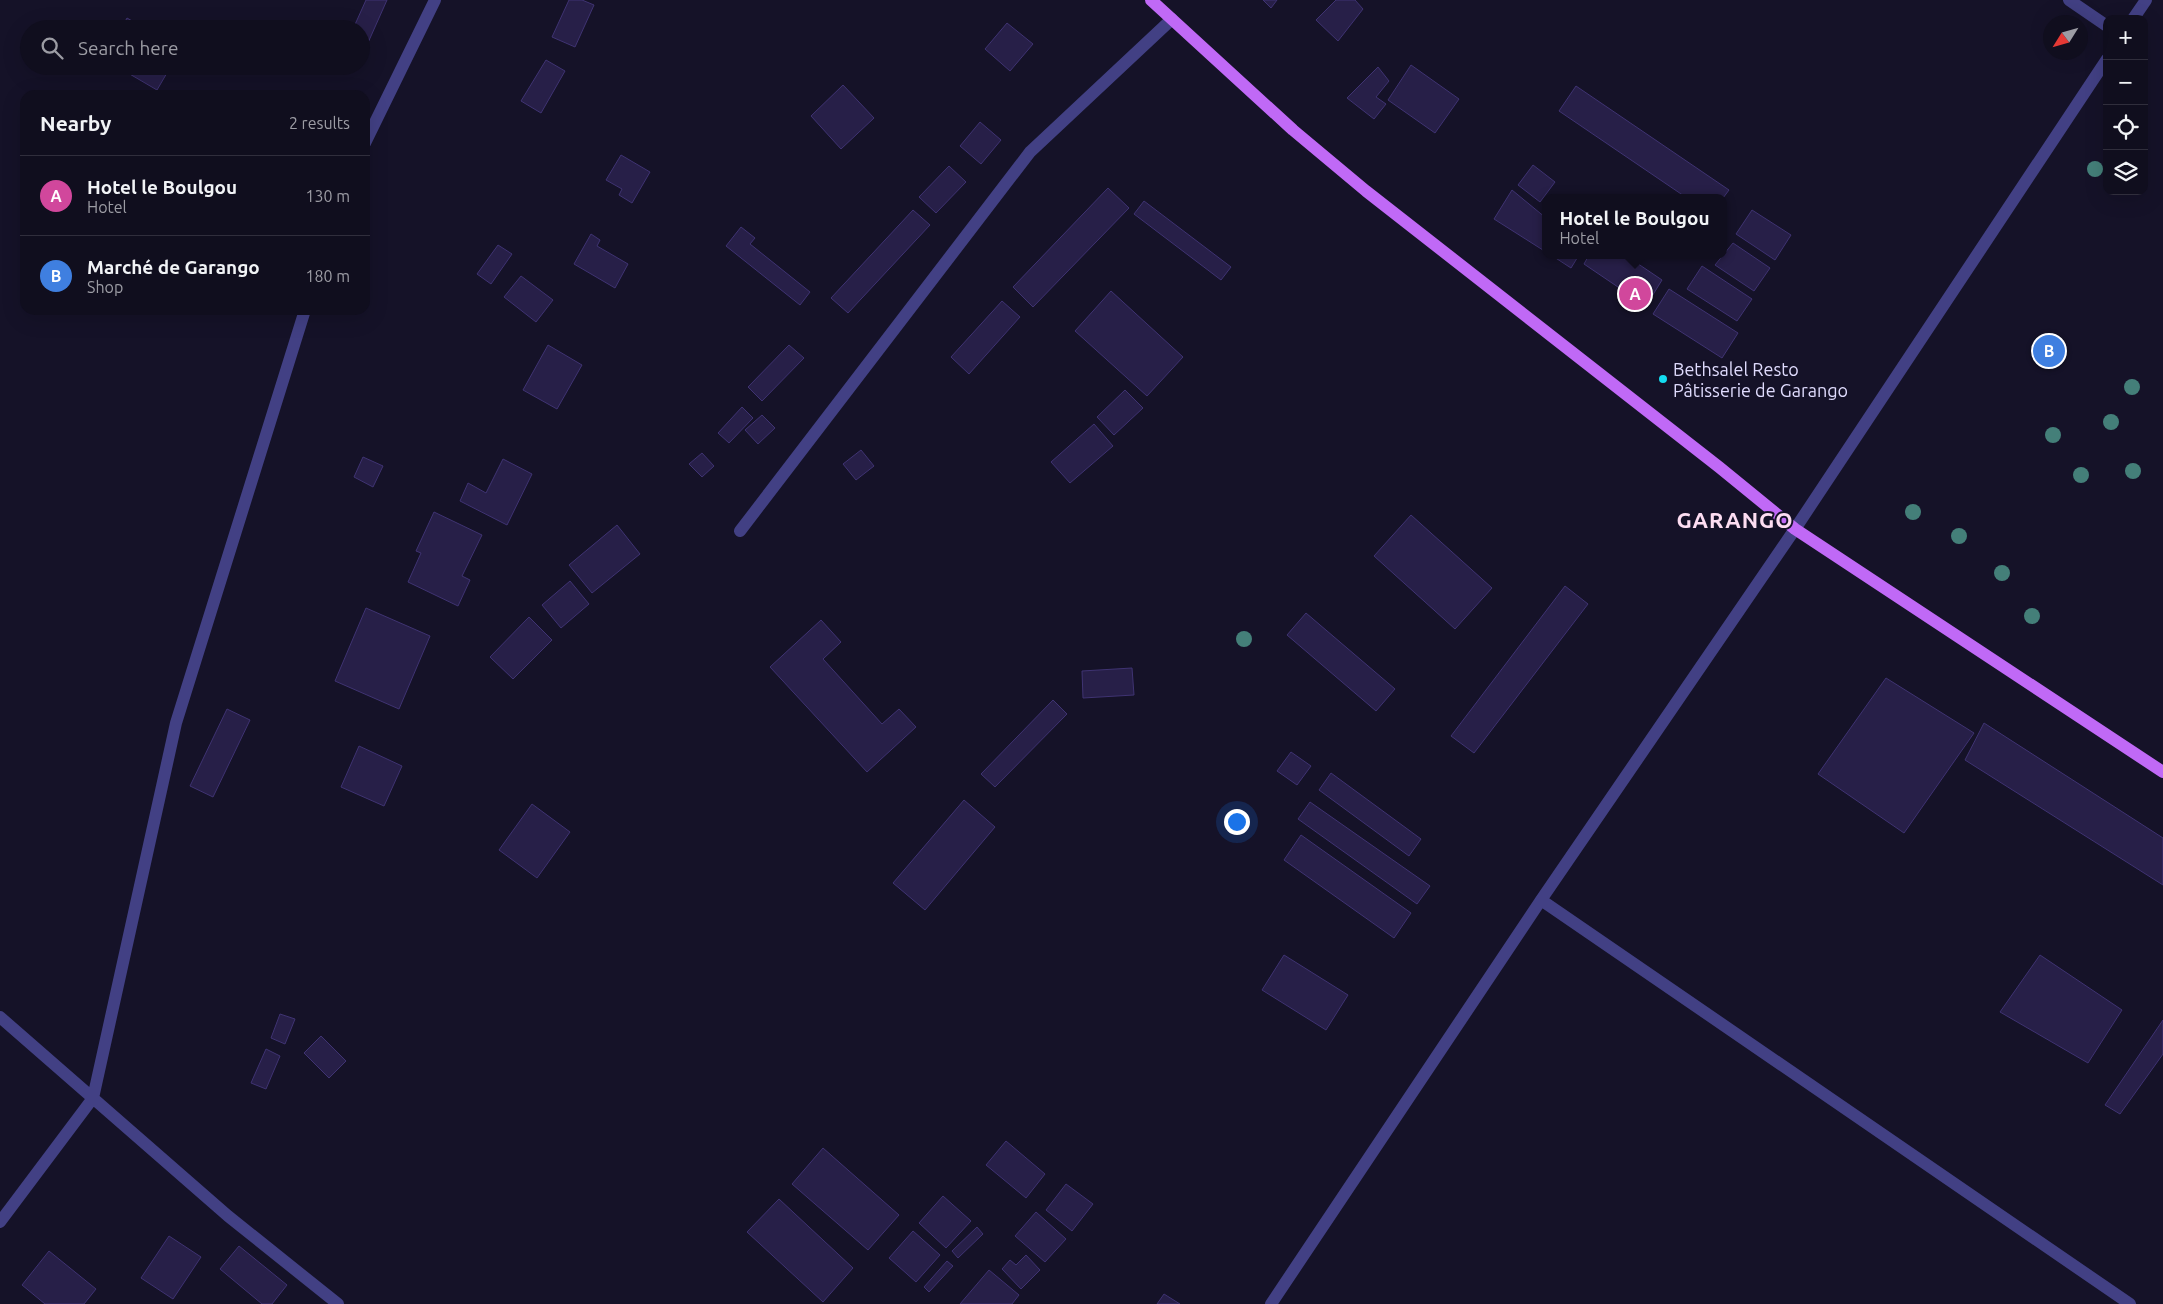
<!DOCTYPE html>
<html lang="en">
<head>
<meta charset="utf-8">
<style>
  :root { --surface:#100e1e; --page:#191727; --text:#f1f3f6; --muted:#9c9ca4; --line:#302e3c; --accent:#d93025 }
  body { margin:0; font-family:Ubuntu,sans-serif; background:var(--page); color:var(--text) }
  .controls { position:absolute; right:15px; top:15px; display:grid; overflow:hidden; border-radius:10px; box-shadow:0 5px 20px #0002 }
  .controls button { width:45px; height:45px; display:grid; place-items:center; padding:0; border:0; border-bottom:1px solid var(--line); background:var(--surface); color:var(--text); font:25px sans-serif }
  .compass { position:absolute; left:2043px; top:15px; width:45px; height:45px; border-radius:50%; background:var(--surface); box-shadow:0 5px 20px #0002; rotate:233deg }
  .you { position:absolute; left:1236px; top:821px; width:18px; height:18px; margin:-12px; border:4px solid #fff; border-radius:50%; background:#1a73e8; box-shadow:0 0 0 8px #1a73e833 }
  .badge { display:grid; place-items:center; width:32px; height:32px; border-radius:50%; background:var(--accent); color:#fff; font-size:16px; font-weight:700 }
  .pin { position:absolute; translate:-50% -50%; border:2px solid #fff; box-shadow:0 1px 5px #0006 }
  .popup { position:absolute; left:1542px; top:194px; width:185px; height:65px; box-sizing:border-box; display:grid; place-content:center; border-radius:10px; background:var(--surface); filter:drop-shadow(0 1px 4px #0005); font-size:16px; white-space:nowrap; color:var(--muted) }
  .popup b { font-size:19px; color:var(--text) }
  .popup::after { content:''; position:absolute; left:50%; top:100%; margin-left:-10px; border:10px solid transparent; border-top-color:var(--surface) }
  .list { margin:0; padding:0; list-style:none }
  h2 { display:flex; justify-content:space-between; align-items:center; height:65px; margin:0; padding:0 20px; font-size:21px }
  h2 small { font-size:16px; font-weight:400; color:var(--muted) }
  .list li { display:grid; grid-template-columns:32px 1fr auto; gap:15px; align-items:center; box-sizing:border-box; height:80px; padding:0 20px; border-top:1px solid var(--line) }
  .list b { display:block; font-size:19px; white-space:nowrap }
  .list p { margin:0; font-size:16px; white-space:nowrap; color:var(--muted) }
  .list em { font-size:16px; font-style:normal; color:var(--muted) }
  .icon { flex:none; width:28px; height:28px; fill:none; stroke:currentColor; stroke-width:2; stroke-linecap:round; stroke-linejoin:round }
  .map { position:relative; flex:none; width:2163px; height:1304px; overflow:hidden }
  .search { position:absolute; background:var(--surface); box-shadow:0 5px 20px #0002; left:20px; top:20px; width:350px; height:55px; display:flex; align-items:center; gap:12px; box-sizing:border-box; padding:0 18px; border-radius:28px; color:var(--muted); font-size:19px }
  .panel { position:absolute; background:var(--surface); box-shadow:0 5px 20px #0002; left:20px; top:90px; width:350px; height:225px; border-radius:15px }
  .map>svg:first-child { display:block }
  .building { fill:#271f48; stroke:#3f3372 }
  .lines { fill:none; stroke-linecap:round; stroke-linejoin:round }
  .street { stroke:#424084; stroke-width:12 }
  .primary { stroke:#c069f6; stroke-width:12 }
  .tree { fill:#447f79 }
  .poi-dot { fill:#14dcf0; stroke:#151228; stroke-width:2 }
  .labels { text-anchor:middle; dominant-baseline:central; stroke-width:4; stroke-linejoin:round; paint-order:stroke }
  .poi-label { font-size:18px; fill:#dfdbfd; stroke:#151228; text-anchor:start }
  .district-label { font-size:22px; font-weight:bold; letter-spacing:1px; fill:#fdddf2; stroke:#151228 }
</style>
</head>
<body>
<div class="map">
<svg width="2163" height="1304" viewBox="0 0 2163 1304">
  <rect width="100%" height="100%" fill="#151228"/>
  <path class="building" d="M366,0h21l-20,45 -6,-3v-13h-8z
    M569,0h13l12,5 -19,42 -23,-10z
    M1263,0h14l-6,8z
    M1336,0h19l8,9 -25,32 -22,-21z
    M127,18l19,11h-25z
    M1007,23l26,21 -23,27 -25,-22z
    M546,60l19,11 -24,42 -20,-12z
    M1411,65l48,34 -24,34 -47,-33z
    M116,66h55l-14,24z
    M1378,67l11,14 -13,16 10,7 -12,15 -27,-21z
    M843,85l31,33 -33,31 -30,-33z
    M1576,86l153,104 -6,8h-36l-128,-87z
    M980,122l21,18 -20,24 -21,-18z
    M621,155l29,17 -18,31 -13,-8 3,-6 -16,-9z
    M1533,165l22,17 -15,20 -22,-17z
    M949,166l17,16 -30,31 -17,-16z
    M1108,188l21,20 -96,99 -20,-20z
    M1512,190l34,28v34l-52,-33z
    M1144,201l87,66 -10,13 -87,-66z
    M913,210l17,15 -82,88 -17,-15z
    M1752,210l39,25 -16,25 -39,-26z
    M741,227l14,11 -5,6 60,48 -10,13 -74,-59z
    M591,234l9,6 -3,6 31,18 -13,24 -41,-24z
    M1733,243l37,25 -16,23 -39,-26z
    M498,245l14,9 -21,30 -14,-10z
    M1551,255h28l-8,13z
    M1589,255h36l37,25 -16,26 -62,-42z
    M1702,266l50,33 -15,22 -50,-32z
    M521,276l32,24 -17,22 -32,-25z
    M1669,289l69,44 -16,25 -69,-44z
    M1111,291l72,66 -36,39 -72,-65z
    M1002,301l18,16 -51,57 -18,-17z
    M548,345l34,20 -25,44 -34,-19z
    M789,345l15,13 -42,43 -14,-14z
    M1125,390l18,18 -29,27 -17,-18z
    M742,407l11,11 -24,25 -11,-10z
    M762,415l13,13 -17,16 -13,-14z
    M1094,424l19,22 -43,37 -19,-21z
    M861,450l13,16 -18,14 -13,-16z
    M702,453l12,13 -12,11 -13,-13z
    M363,457l20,9 -10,21 -19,-10z
    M503,459l29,15 -25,51 -47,-24 8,-18 18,10z
    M434,512l48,23 -20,41 8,4 -12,26 -50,-24 13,-29 -5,-2z
    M1411,515l81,73 -37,41 -81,-73z
    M617,525l23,29 -48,39 -23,-28z
    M570,581l19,23 -28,24 -19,-23z
    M1565,586l23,18 -114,149 -23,-17z
    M366,608l64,28 -31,73 -64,-28z
    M1306,613l89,76 -19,22 -89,-76z
    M529,617l23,23 -39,39 -23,-22z
    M821,620l20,22 -18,17 59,65 17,-15 17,18 -49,45 -97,-105z
    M1132,668l2,27 -51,3 -1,-27z
    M1886,678l88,55 -70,100 -86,-59z
    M1053,700l14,14 -72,73 -14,-13z
    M227,709l23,11 -37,77 -23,-11z
    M1984,723l179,115v47l-198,-125z
    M359,746l43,20 -18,40 -43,-19z
    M1291,752l20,14 -14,19 -20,-14z
    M1331,773l90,66 -12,17 -90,-66z
    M964,800l31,27 -70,83 -32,-27z
    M1310,802l120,84 -13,18 -119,-85z
    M532,804l38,28 -33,46 -38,-28z
    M1301,835l110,78 -17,25 -110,-78z
    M1284,955l64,40 -22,35 -64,-40z
    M2040,955l82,55 -34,53 -88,-51z
    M280,1014l15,5 -10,25 -14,-6z
    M2163,1020v34l-43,60 -15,-9z
    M321,1036l25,25 -17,17 -25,-25z
    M266,1049l14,7 -14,33 -15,-6z
    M1006,1141l39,33 -19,24 -40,-33z
    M823,1148l76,67 -31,35 -76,-66z
    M1066,1184l27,20 -21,27 -26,-21z
    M943,1196l28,25 -25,27 -27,-25z
    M779,1199l74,69 -30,34 -76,-70z
    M1036,1212l30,27 -21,23 -30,-26z
    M977,1227l6,7 -25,24 -6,-7z
    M913,1231l27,24 -24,27 -27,-24z
    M169,1236l32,21 -28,42 -32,-21z
    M239,1246l48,39 -15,19h-10l-42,-35z
    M49,1251l47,38 -12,15h-39l-23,-19z
    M1026,1255l14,15 -19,19 -19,-20 8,-9 6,5z
    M947,1261l6,5 -24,26 -5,-5z
    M989,1270l30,25 -7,9h-52z
    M1164,1294l16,10h-23z"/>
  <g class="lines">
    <path class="street" d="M2069,0l38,26
      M2133,19l13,-19
      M365,143l70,-143
      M740,531l290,-379 142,-133
      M1541,900l589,404
      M0,1017l228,199 110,88
      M0,1222l93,-124 83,-375 129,-413
      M1271,1304l270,-404 254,-371 312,-470"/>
    <path class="primary" d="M1151,0l142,130 73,61 353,276 76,62 368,243"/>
  </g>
  <g class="tree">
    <circle cx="2095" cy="169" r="8"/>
    <circle cx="2132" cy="387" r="8"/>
    <circle cx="2111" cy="422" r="8"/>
    <circle cx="2053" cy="435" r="8"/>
    <circle cx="2133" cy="471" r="8"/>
    <circle cx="2081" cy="475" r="8"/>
    <circle cx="1913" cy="512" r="8"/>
    <circle cx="1959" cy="536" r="8"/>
    <circle cx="2002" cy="573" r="8"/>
    <circle cx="2032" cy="616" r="8"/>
    <circle cx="1244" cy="639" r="8"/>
  </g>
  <circle class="poi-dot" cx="1663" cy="379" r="5"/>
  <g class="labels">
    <g class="poi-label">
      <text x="1673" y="369">Bethsalel Resto<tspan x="1673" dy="21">Pâtisserie de Garango</tspan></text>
    </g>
    <g class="district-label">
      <text x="1735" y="519">GARANGO</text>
    </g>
  </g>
</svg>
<div class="controls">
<button>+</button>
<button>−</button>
<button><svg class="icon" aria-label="locate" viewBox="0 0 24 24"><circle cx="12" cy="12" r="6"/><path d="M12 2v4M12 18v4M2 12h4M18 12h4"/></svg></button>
<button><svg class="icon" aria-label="layers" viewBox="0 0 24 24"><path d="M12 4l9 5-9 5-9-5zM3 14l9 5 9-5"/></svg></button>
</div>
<svg class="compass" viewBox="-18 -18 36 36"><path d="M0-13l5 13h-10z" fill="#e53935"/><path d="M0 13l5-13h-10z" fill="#9c9ca4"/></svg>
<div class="you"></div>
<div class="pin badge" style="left:1635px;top:294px;background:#d1479c">A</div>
<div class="popup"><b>Hotel le Boulgou</b>Hotel</div>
<div class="pin badge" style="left:2049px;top:351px;background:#3f7fe0">B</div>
<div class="search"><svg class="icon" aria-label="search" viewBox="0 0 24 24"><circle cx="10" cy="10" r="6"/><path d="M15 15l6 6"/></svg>Search here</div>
<section class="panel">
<h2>Nearby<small>2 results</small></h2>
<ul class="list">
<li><span class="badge" style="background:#d1479c">A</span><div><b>Hotel le Boulgou</b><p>Hotel</p></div><em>130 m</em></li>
<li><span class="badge" style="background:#3f7fe0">B</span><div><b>Marché de Garango</b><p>Shop</p></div><em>180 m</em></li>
</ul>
</section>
</div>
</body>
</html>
